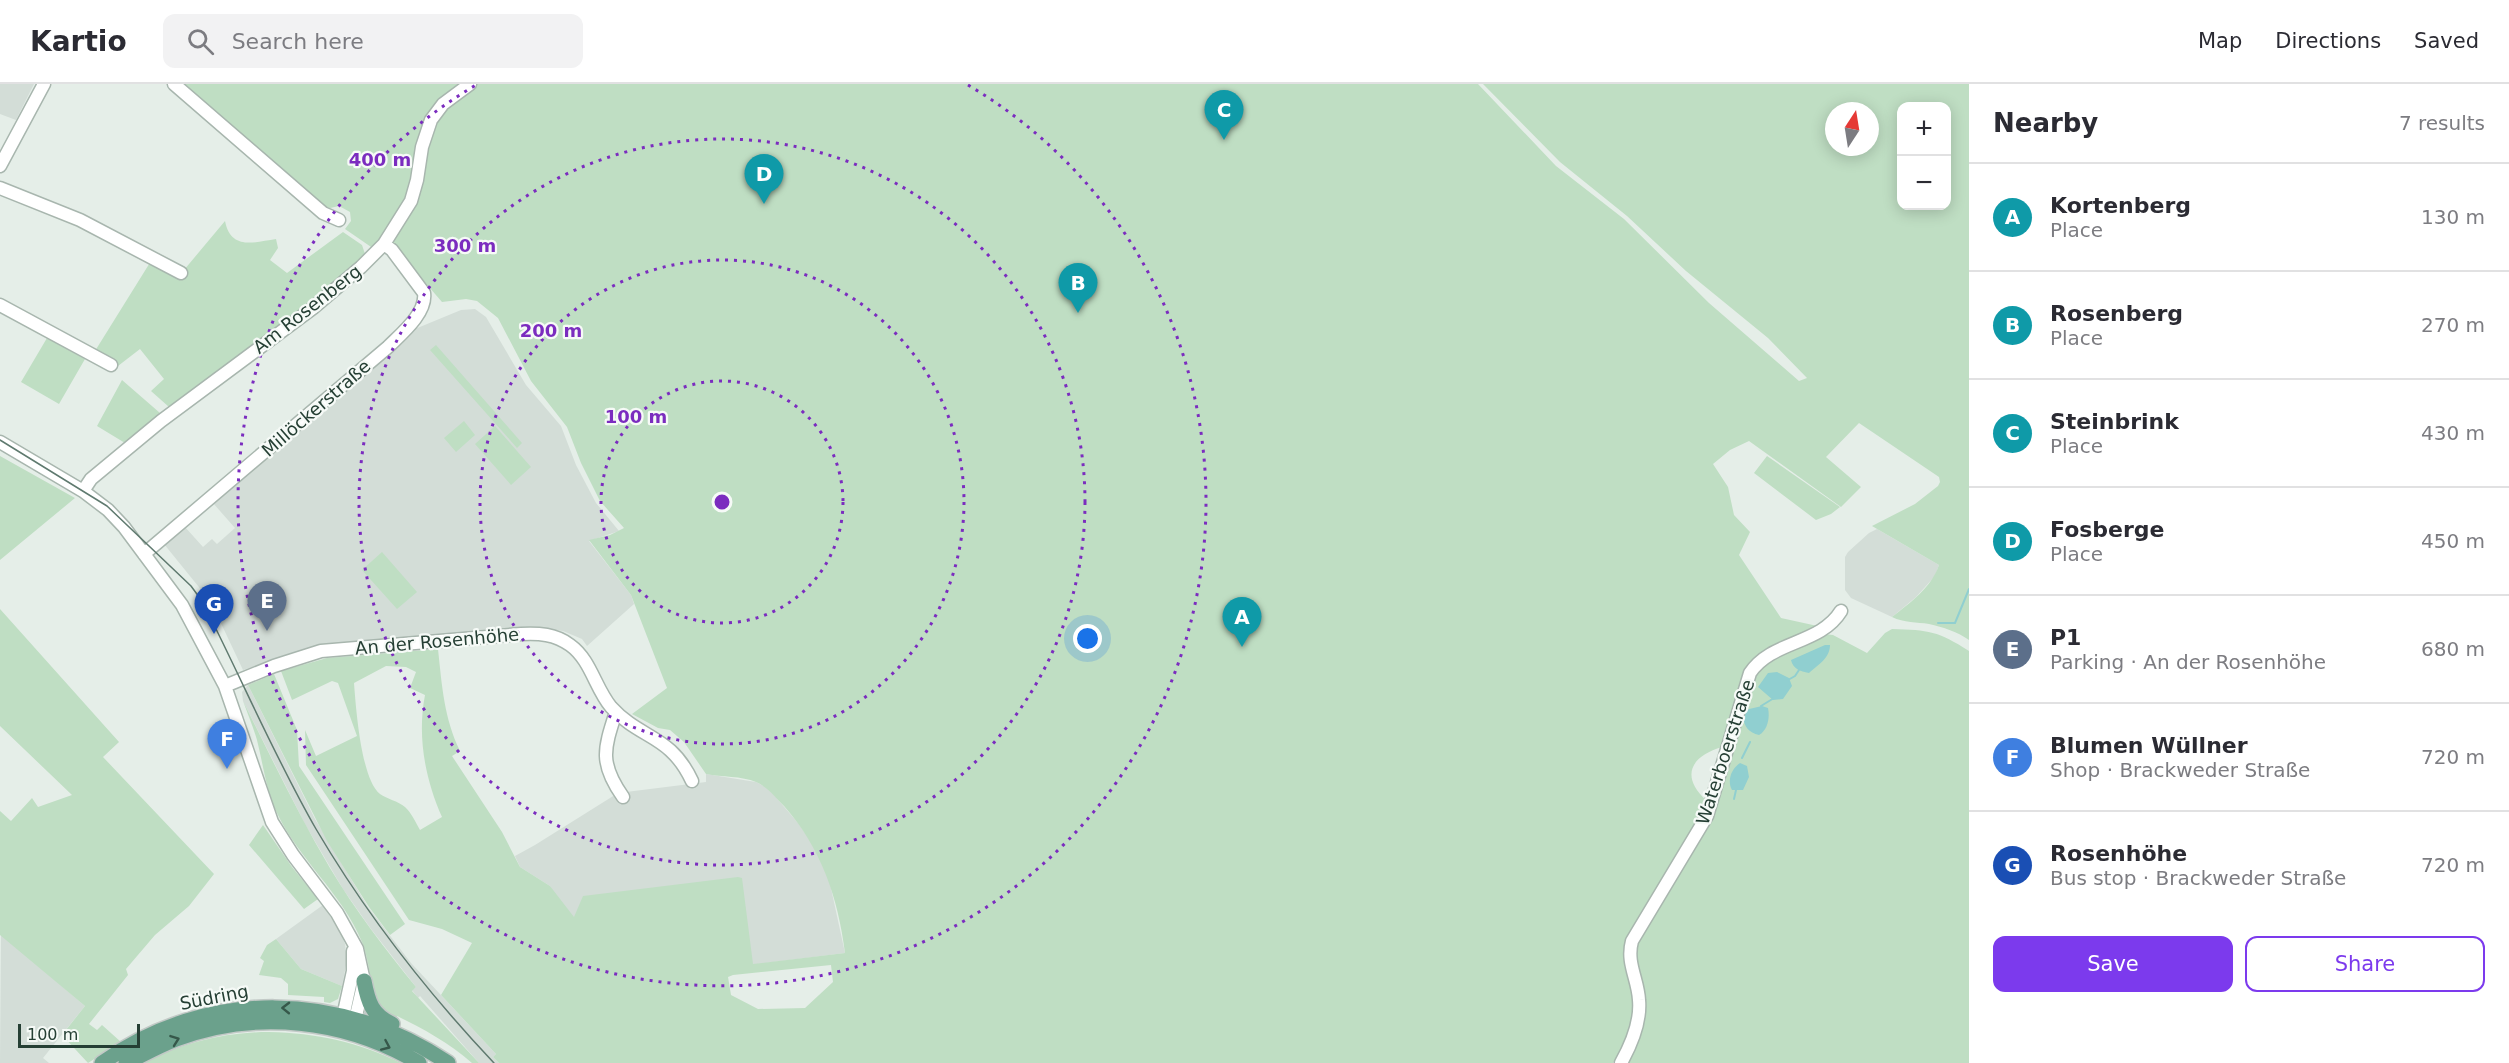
<!DOCTYPE html>
<html lang="en">
<head>
<meta charset="utf-8">
<style>
  :root { --surface:#fff; --page:#f2f2f3; --text:#2b2b33; --muted:#7c7c81; --line:#e1e1e2; --accent:#7c3aed }
  body { margin:0; font-family:"DejaVu Sans",sans-serif; background:var(--page); color:var(--text) }
  .controls { position:absolute; right:18px; top:18px; display:grid; overflow:hidden; border-radius:12px; box-shadow:0 3px 15px #0003 }
  .controls button { width:54px; height:54px; display:grid; place-items:center; padding:0; border:0; border-bottom:2px solid var(--line); background:var(--surface); color:var(--text); font:30px sans-serif }
  .compass { position:absolute; left:1825px; top:18px; width:54px; height:54px; border-radius:50%; background:var(--surface); box-shadow:0 3px 15px #0003; rotate:12deg }
  .scale { position:absolute; left:18px; bottom:15px; width:122px; box-sizing:border-box; padding-left:6px; border:3px solid #253f34; border-top:0; font-size:16px; line-height:21px; white-space:nowrap; color:#253f34; -webkit-text-stroke:4px #f6faf7; paint-order:stroke }
  .you { position:absolute; left:1088px; top:555px; width:21px; height:21px; margin:-15px; border:4px solid #fff; border-radius:50%; background:#1a73e8; box-shadow:0 0 0 9px #1a73e833 }
  .badge { display:grid; place-items:center; width:39px; height:39px; border-radius:50%; background:var(--accent); color:#fff; font-size:20px; font-weight:700 }
  .pin { position:absolute; translate:-50% -50px; filter:drop-shadow(0 2px 3px #0008) }
  .pin::after { content:''; position:absolute; top:32px; width:21px; height:18px; background:inherit; clip-path:polygon(0 0,100% 0,50% 100%) }
  .list { margin:0; padding:0; list-style:none }
  h2 { display:flex; justify-content:space-between; align-items:center; height:78px; margin:0; padding:0 24px; font-size:26px }
  h2 small { font-size:20px; font-weight:400; color:var(--muted) }
  .list li { display:grid; grid-template-columns:39px 1fr auto; gap:18px; align-items:center; box-sizing:border-box; height:108px; padding:0 24px; border-top:2px solid var(--line) }
  .list b { display:block; font-size:22px; white-space:nowrap }
  .list p { margin:0; font-size:20px; white-space:nowrap; color:var(--muted) }
  .list em { font-size:20px; font-style:normal; color:var(--muted) }
  .actions { display:flex; gap:12px; padding:18px 24px }
  .actions a { flex:1; padding:14px 0; border:2px solid var(--accent); border-radius:12px; text-align:center; font-size:21px; color:var(--accent) }
  .actions .main { background:var(--accent); color:#fff }
  .icon { flex:none; width:33px; height:33px; fill:none; stroke:currentColor; stroke-width:2; stroke-linecap:round; stroke-linejoin:round }
  .map { position:relative; flex:none; width:1969px; height:979px; overflow:hidden }
  header { display:flex; align-items:center; gap:36px; box-sizing:border-box; height:84px; padding:0 30px; background:var(--surface); border-bottom:2px solid var(--line) }
  header strong { font-size:28px }
  nav { display:flex; gap:33px; margin-inline-start:auto; font-size:21px }
  .search { width:420px; height:54px; background:var(--page); display:flex; align-items:center; gap:15px; box-sizing:border-box; padding:0 21px; border-radius:12px; color:var(--muted); font-size:22px }
  main { display:flex }
  aside { flex:1; background:var(--surface) }
  .map>svg:first-child { display:block }
  .built { fill:#d3ddd7 }
  .green { fill:#bfdec3; fill-rule:evenodd }
  .water { fill:#90cfd0 }
  .lines { fill:none; stroke-linecap:round; stroke-linejoin:round }
  .stream { stroke:#90cfd0; stroke-width:2 }
  .minor-casing { stroke:#a8b6ae; stroke-width:15 }
  .major-casing { stroke:#c2c9c6; stroke-width:18 }
  .minor { stroke:#fff; stroke-width:12 }
  .major { stroke:#6ba18c; stroke-width:15 }
  .tram { stroke:#5f7a6f; stroke-width:1.5 }
  .oneway { stroke:#36584a }
  .ring { fill:none; stroke:#7b2cbf; stroke-width:3; stroke-dasharray:3 6 }
  .labels { text-anchor:middle; dominant-baseline:central; stroke-width:4.5; stroke-linejoin:round; paint-order:stroke }
  .street-label { font-size:18px; fill:#253f34; stroke:#f6faf7 }
  .centre { fill:#7b2cbf; stroke:#f6faf7; stroke-width:3 }
  .ring-label { font-size:18px; text-anchor:middle; font-weight:bold; fill:#7b2cbf; stroke:#f6faf7; stroke-width:4.5; stroke-linejoin:round; paint-order:stroke }
</style>
</head>
<body>
<header>
<strong>Kartio</strong>
<div class="search"><svg class="icon" aria-label="search" viewBox="0 0 24 24"><circle cx="10" cy="10" r="6"/><path d="M15 15l6 6"/></svg>Search here</div>
<nav><a>Map</a><a>Directions</a><a>Saved</a></nav>
</header>
<main>
<div class="map">
<svg width="1969" height="979" viewBox="0 0 1969 979">
  <rect width="100%" height="100%" fill="#e5eee8"/>
  <path class="built" d="M0,0h34l-18,36 -16,-6z
    M475,225l11,8 40,68 35,41 15,39 20,38 23,28 -30,10 42,54 3,9 -47,42 -5,-7 -19,-8 -33,-4 -208,17 -79,26 -32,-68 -47,-58 21,-17 18,20 9,-8 5,5 18,-16 -22,-25 202,-174 46,-19z
    M1877,445l62,36 -4,11 -19,21 -24,20 -41,-19 -6,-8v-33l3,-5 21,-19z
    M248,601l67,134 53,88 43,56 85,91 -3,3 6,6h-20l-59,-67 -2,2 -6,-8 4,-3 -45,-58 -28,-40 -37,-63 -63,-125 -1,-9z
    M706,690l50,8 12,6 30,35 16,23 15,33 16,74 -247,31 -48,-98 -30,-19 -5,-11 20,-11 83,-52 88,-11z
    M323,821l18,29 4,10 2,16 -5,26 -41,-17 -25,-30z
    M1,850l84,72 -42,52 6,5h-49z"/>
  <path class="green" d="M182,0h1296l78,82 68,53 85,84 90,78 8,-3 -39,-40 -82,-67 -59,-55 -67,-54 -77,-78h486v556c-11,-8 -26,-13 -40,-16 -12,-2 -25,-1 -37,-7 19,-15 39,-29 47,-52l-67,-39 43,-22 23,-18 2,-4 -1,-5 -80,-54 -33,34 35,30 -20,20 -92,-66 -19,9 -17,14 15,23 6,28 16,17 -11,23 42,63 41,9 -60,27 -17,14 -23,79c-31,9 -42,29 -16,53l-5,15 -74,129c-8,23 2,31 6,51 5,22 -9,50 -20,68h-1114l-6,-6 3,-3 -55,-59 31,-52 -30,-14 -33,-9 -103,-155 -1,-35 11,26 41,-20 -19,-53 -6,-2 -40,19 -11,-29 46,-13 111,-9c4,37 6,69 22,102l-8,5 50,76 18,35 30,19 24,31 9,-21 155,-19 4,1 11,86 92,-11c-7,-56 -24,-105 -61,-147 -9,-9 -16,-19 -28,-24 -14,-6 -35,-5 -50,-8l-22,-32 -14,-12 -12,-2 -26,-14 35,-26 -36,-93 -42,-55 21,-5 14,-7 -24,-27 -19,-38 -14,-36 -36,-46 -33,-63 -21,-17 -11,-2 -24,3 -51,-59 15,-42 -32,48 -29,-20 6,-8 -1,-9 -11,-6 -9,2 -7,-2zM1902,22h44v100h-44zM1834,27h36v36h-36zM386,582l20,1 10,5 -6,16 15,7c-8,41 0,84 17,122l-22,13c-4,-7 -9,-18 -15,-23 -7,-6 -18,-8 -25,-13 -19,-15 -24,-86 -26,-111zM831,881l2,17 -28,26 -47,1 -27,-14 -3,-18 5,-2z
    M225,137c6,30 30,21 51,18l2,9 -8,12 17,13 56,-41 19,13 4,12 -53,44 -144,106 -18,-16 13,-12 -24,-30 -22,17 -23,-15 56,-90 33,9z
    M47,254l38,21 -26,45 -38,-22z
    M436,261l86,98 -5,5 -87,-98z
    M122,296l38,33 -35,30 -28,-17z
    M464,337l11,14 -19,17 -12,-14z
    M495,342l36,41 -20,18 -36,-41z
    M0,372l75,42 -75,62z
    M1767,372l73,51 -9,7 -15,6 -62,-47z
    M382,468l35,40 -20,17 -35,-39z
    M0,525l119,133 -16,15 111,117 -25,32 -34,29 -29,34 2,6 -39,49 8,6 5,-5 19,17 -33,21 -26,-28 23,-29 -85,-71v-124l11,10 21,-23 6,9 34,-12 -72,-69z
    M1892,545c37,1 46,2 77,22v412h-343l20,-64 -10,-46 1,-8 73,-122 41,-142 12,-18 61,-29 9,1 34,18 18,-20z
    M274,590l23,56 2,36 106,158 -15,11 -21,-28 -42,-66 -79,-156z
    M243,617c28,56 55,113 87,167 25,42 55,81 86,119l-4,4 67,72h-7c-23,-20 -48,-34 -75,-47l-2,4c-26,-12 -23,-55 -33,-78 -20,-49 -64,-83 -86,-131 -10,-22 -13,-47 -19,-71 -4,-13 -9,-26 -14,-39z
    M263,741l29,42 26,32 -14,10 -55,-64z
    M276,855l25,30 41,17 -4,13 -8,4 -6,-1v-5l-36,-2v-11l-7,-6 -22,-3 5,-14 -4,-3 7,-13z
    M269,948c47,1 90,10 132,31h-259c41,-20 82,-31 127,-31z"/>
  <path class="water" d="M1825,561h5c0,13 -12,20 -21,28 -9,-2 -16,-4 -18,-13z
    M1777,588l12,6 3,8 -9,13 -10,1 -15,-13 10,-14z
    M1762,622l6,2c2,9 0,22 -9,27 -13,-3 -18,-13 -14,-25z
    M1740,679l7,3 2,11 -6,13h-11c-5,-9 -1,-21 8,-27z"/>
  <g class="lines">
    <path class="stream" d="M1938,539h17l14,-34
      M1788,596l7,-4 4,-6
      M1761,622l13,-8
      M1742,674l8,-16
      M1734,715l2,-9"/>
    <g class="minor-casing">
      <path id="minor" d="M174,0l149,129 16,7
        M0,82l44,-82
        M0,104l80,32 101,53
        M0,221l111,60
        M0,358l83,49 25,19 16,17 58,78 43,81 47,136 21,33 44,58 20,36 7,32 -11,48
        M83,407l8,-12 70,-58 152,-113 48,-41 23,-23 27,-43 6,-21 5,-33 9,-27 12,-16 27,-20
        M144,470l244,-207c13,-13 39,-34 36,-54l-32,-43 -8,-6
        M225,602l49,-20 47,-15 200,-17c18,-1 34,0 49,11 21,15 25,43 41,62 30,33 59,27 81,74
        M616,628c-12,37 -17,51 7,85
        M341,942l12,-55v-20
        M1621,979c10,-18 20,-42 18,-63 -1,-21 -13,-37 -7,-59l75,-125 43,-143c22,-33 70,-28 91,-62"/>
    </g>
    <g class="major-casing">
      <path id="major" d="M364,897c4,21 8,34 28,43
        M102,979c106,-75 239,-72 346,0
        M126,979c16,-8 32,-17 50,-24 80,-30 170,-20 243,24"/>
    </g>
    <use href="#minor" class="minor"/>
    <use href="#major" class="major"/>
    <path class="tram" d="M0,356l107,66 84,80 11,15c39,76 72,155 114,228 50,85 110,162 178,234"/>
  </g>
  <defs><path id="oneway-chevron" d="M-2-3.5L2.5 0L-2 3.5" fill="none" stroke-width="1.6" stroke-linecap="round" stroke-linejoin="round" transform="scale(1.5)"/></defs>
  <g class="oneway">
    <use href="#oneway-chevron" transform="translate(286 924) rotate(-179)"/>
    <use href="#oneway-chevron" transform="translate(175 956) rotate(-20)"/>
    <use href="#oneway-chevron" transform="translate(386 962) rotate(24)"/>
  </g>
  <g class="ring">
    <circle cx="722" cy="418" r="121"/>
    <circle cx="722" cy="418" r="242"/>
    <circle cx="722" cy="418" r="363"/>
    <path d="M968 1A484 484 0 1 1 476 1"/>
  </g>
  <g class="labels">
    <g class="street-label">
      <text transform="translate(307 225) rotate(-38)">Am Rosenberg</text>
      <text transform="translate(316 324) rotate(-41)">Millöckerstraße</text>
      <text transform="translate(437 557) rotate(-5)">An der Rosenhöhe</text>
      <text transform="translate(1725 668) rotate(-72)">Waterboerstraße</text>
      <text transform="translate(214 913) rotate(-11)">Südring</text>
    </g>
  </g>
  <circle cx="722" cy="418" r="9" class="centre"/>
  <g class="ring-label">
    <text x="380" y="82">400 m</text>
    <text x="465" y="168">300 m</text>
    <text x="551" y="253">200 m</text>
    <text x="636" y="339">100 m</text>
  </g>
</svg>
<div class="controls">
<button>+</button>
<button>−</button>
</div>
<svg class="compass" viewBox="-18 -18 36 36"><path d="M0-13l5 13h-10z" fill="#e53935"/><path d="M0 13l5-13h-10z" fill="#7c7c81"/></svg>
<div class="scale">100 m</div>
<div class="you"></div>
<div class="pin badge" style="left:1242px;top:563px;background:#0f9aa8">A</div>
<div class="pin badge" style="left:1078px;top:229px;background:#0f9aa8">B</div>
<div class="pin badge" style="left:1224px;top:56px;background:#0f9aa8">C</div>
<div class="pin badge" style="left:764px;top:120px;background:#0f9aa8">D</div>
<div class="pin badge" style="left:267px;top:547px;background:#5c6f8a">E</div>
<div class="pin badge" style="left:227px;top:685px;background:#3f7fe0">F</div>
<div class="pin badge" style="left:214px;top:550px;background:#1a4fb4">G</div>
</div>
<aside>
<h2>Nearby<small>7 results</small></h2>
<ul class="list">
<li><span class="badge" style="background:#0f9aa8">A</span><div><b>Kortenberg</b><p>Place</p></div><em>130 m</em></li>
<li><span class="badge" style="background:#0f9aa8">B</span><div><b>Rosenberg</b><p>Place</p></div><em>270 m</em></li>
<li><span class="badge" style="background:#0f9aa8">C</span><div><b>Steinbrink</b><p>Place</p></div><em>430 m</em></li>
<li><span class="badge" style="background:#0f9aa8">D</span><div><b>Fosberge</b><p>Place</p></div><em>450 m</em></li>
<li><span class="badge" style="background:#5c6f8a">E</span><div><b>P1</b><p>Parking · An der Rosenhöhe</p></div><em>680 m</em></li>
<li><span class="badge" style="background:#3f7fe0">F</span><div><b>Blumen Wüllner</b><p>Shop · Brackweder Straße</p></div><em>720 m</em></li>
<li><span class="badge" style="background:#1a4fb4">G</span><div><b>Rosenhöhe</b><p>Bus stop · Brackweder Straße</p></div><em>720 m</em></li>
</ul>
<div class="actions"><a class="main">Save</a><a>Share</a></div>
</aside>
</main>
</body>
</html>
